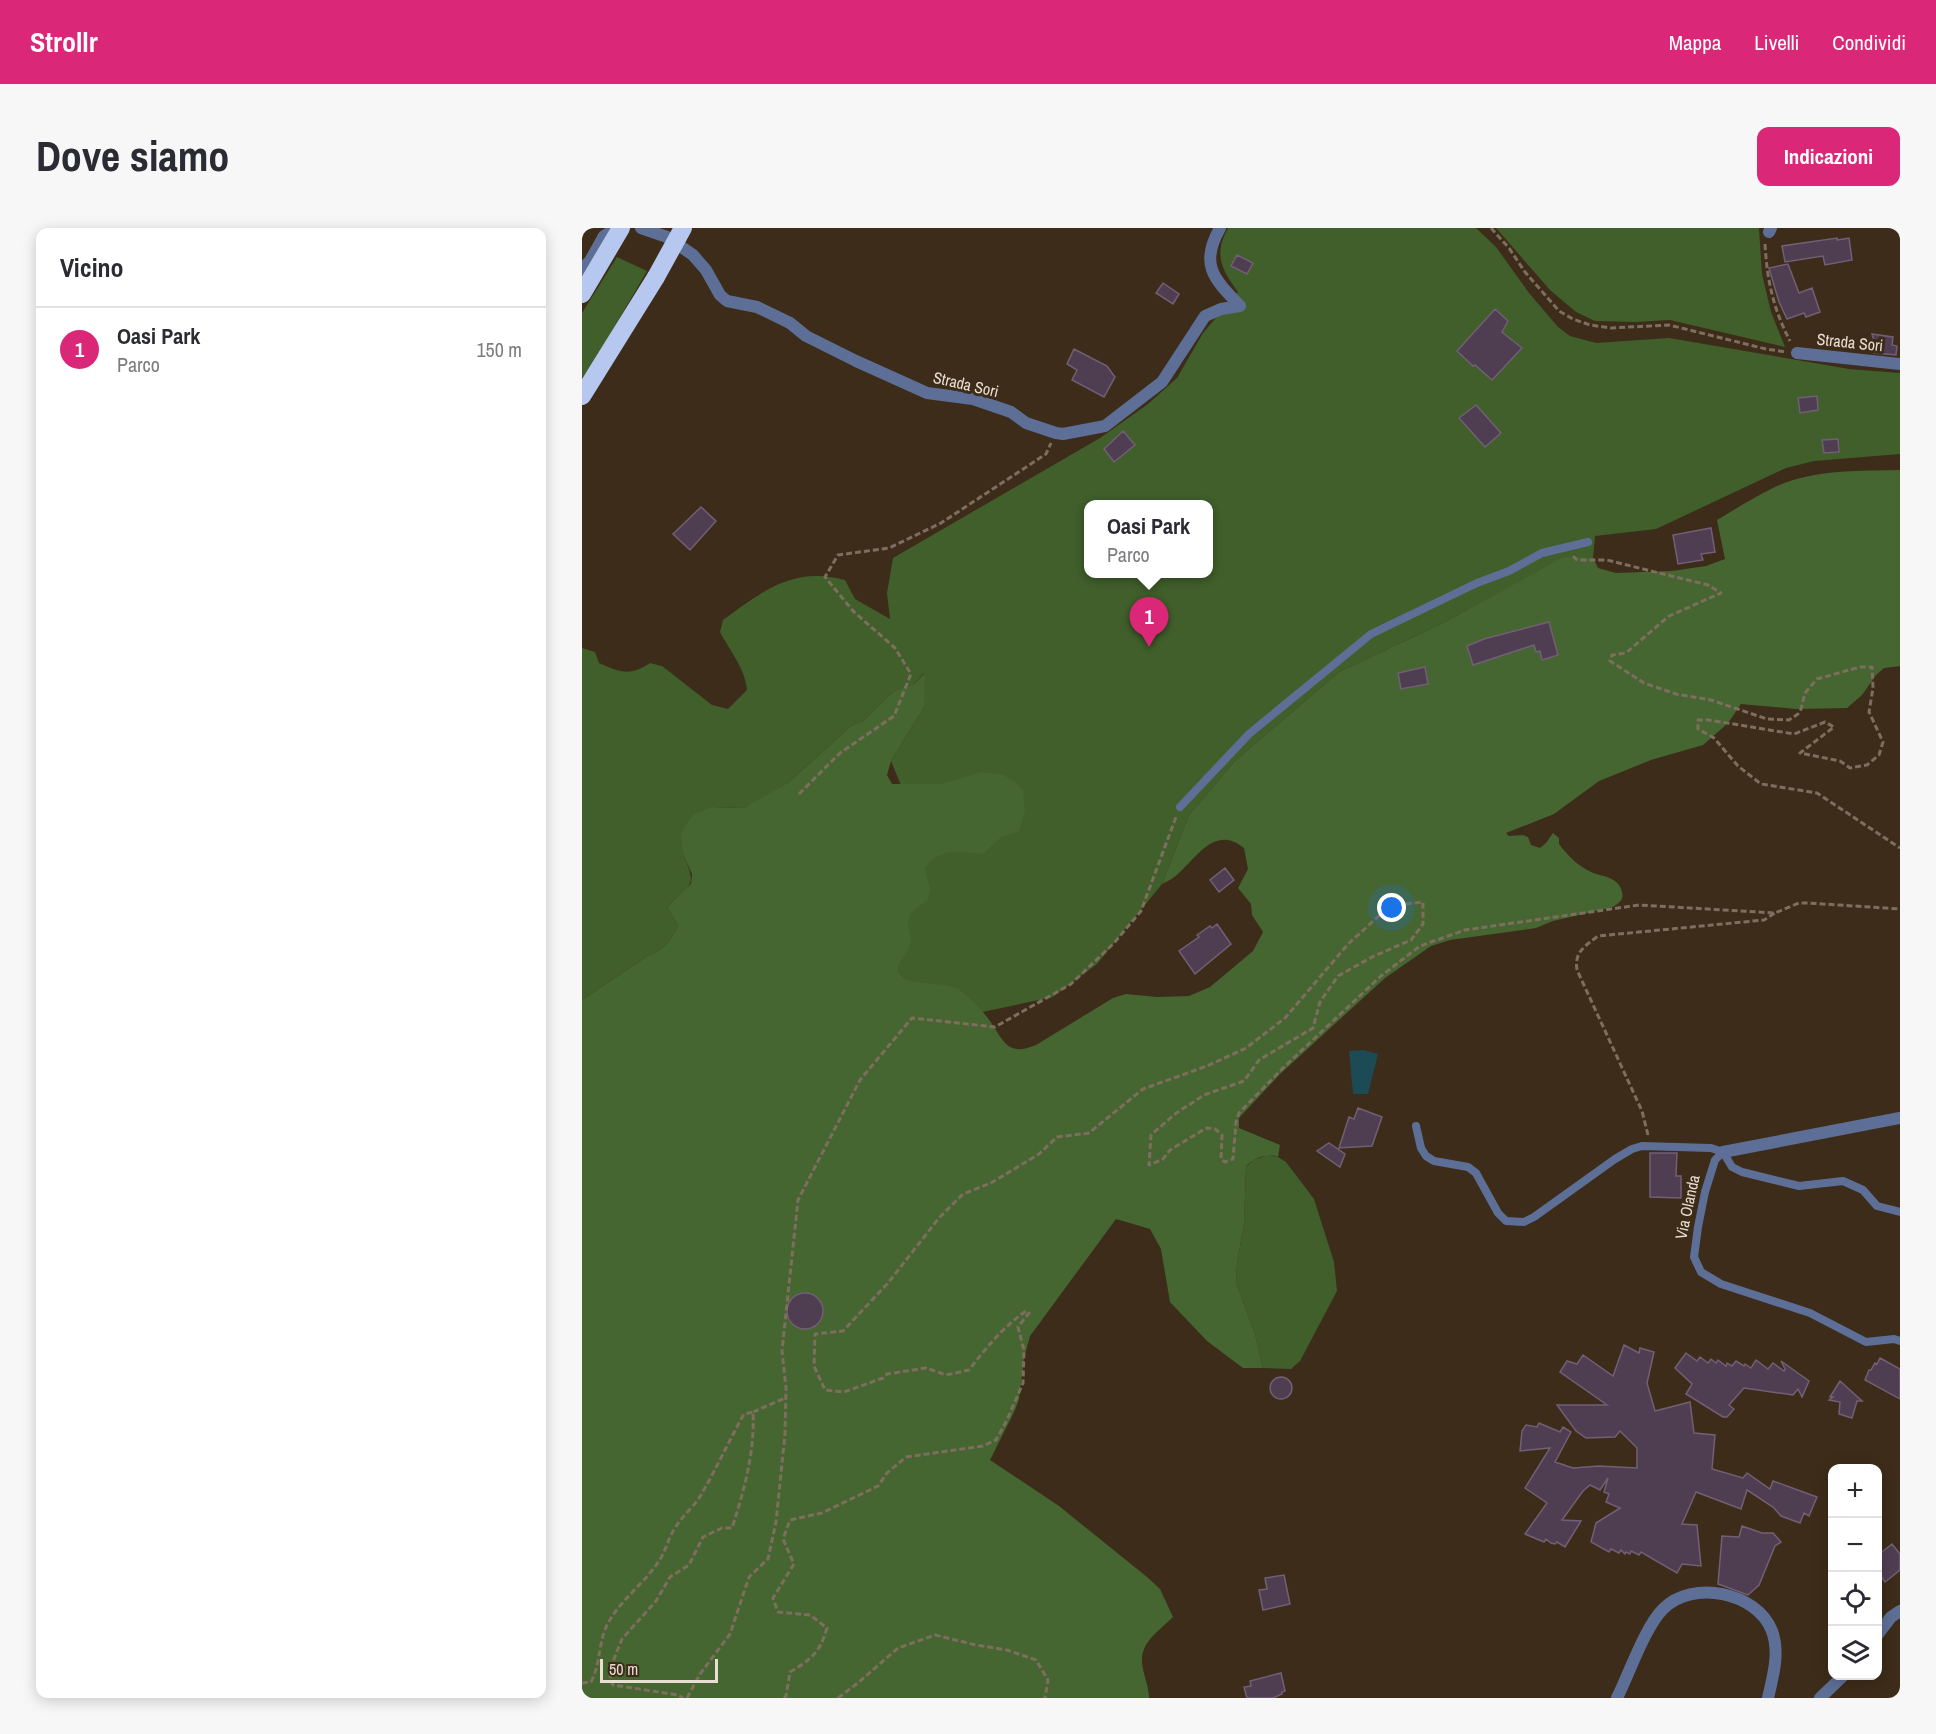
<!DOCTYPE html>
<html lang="it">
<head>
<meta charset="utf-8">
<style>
  :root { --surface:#fff; --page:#f7f7f7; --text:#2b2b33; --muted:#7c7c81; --line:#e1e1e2; --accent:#db2777 }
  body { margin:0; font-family:"Archivo Narrow",sans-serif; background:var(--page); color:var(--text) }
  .controls { position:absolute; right:18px; bottom:18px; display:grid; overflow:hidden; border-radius:12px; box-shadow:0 3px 15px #0003 }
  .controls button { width:54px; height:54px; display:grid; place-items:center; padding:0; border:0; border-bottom:2px solid var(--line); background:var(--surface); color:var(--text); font:30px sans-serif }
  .scale { position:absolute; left:18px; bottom:15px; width:118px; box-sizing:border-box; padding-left:6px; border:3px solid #e9ded2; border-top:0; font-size:16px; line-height:21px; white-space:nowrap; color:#e9ded2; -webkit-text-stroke:4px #3d2c19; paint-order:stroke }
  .you { position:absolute; left:810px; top:680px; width:21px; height:21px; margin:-15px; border:4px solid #fff; border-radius:50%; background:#1a73e8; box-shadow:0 0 0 9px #1a73e833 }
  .badge { display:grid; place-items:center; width:39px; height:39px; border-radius:50%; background:var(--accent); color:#fff; font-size:20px; font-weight:700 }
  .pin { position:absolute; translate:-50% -50px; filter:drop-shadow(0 2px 3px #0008) }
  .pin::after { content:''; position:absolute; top:32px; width:21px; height:18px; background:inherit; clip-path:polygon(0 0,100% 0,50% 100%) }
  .popup { position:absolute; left:502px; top:272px; width:129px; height:78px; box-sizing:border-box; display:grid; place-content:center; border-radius:12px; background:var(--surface); filter:drop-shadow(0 2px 4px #0005); font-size:20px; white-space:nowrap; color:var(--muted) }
  .popup b { font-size:22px; color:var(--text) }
  .popup::after { content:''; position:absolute; left:50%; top:100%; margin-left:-12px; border:12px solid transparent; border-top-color:var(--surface) }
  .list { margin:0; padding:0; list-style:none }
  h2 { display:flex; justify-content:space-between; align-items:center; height:78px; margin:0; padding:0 24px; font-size:26px }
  h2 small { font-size:20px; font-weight:400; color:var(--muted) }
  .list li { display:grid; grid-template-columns:39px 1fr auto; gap:18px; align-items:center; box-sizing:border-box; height:84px; padding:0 24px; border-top:2px solid var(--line) }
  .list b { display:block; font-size:22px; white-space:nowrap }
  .list p { margin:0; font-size:20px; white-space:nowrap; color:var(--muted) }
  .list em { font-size:20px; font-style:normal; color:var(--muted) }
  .icon { flex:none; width:33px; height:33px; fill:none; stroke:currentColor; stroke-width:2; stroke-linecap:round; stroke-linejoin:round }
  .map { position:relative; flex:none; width:1318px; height:1470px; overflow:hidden; border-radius:12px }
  header { display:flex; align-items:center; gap:36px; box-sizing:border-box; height:84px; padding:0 30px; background:var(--accent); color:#fff }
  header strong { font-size:28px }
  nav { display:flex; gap:33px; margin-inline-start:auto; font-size:21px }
  .intro { display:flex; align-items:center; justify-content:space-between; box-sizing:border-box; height:144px; padding:0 36px }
  h1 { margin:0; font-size:42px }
  .button { padding:15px 27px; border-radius:12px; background:var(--accent); color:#fff; font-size:21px; font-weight:700 }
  main { display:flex; gap:36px; padding:0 36px }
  aside { flex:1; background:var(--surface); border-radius:12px; box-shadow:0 3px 15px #0003 }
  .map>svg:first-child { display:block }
  .green { fill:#405f2b; fill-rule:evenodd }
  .forest { fill:#466631 }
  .water { fill:#1c4b55 }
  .building { fill:#4f3e51; stroke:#725f75; stroke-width:1.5 }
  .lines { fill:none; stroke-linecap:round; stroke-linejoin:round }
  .path { stroke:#7d6e5e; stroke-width:3; stroke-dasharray:6 3; stroke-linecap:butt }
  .service { stroke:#5e6f97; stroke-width:8 }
  .minor { stroke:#5e6f97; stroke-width:12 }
  .motorway { stroke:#b6c8f0; stroke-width:18 }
  .motorway-bridge { stroke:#b6c8f0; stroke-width:18 }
  .labels { text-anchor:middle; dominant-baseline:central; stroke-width:6; stroke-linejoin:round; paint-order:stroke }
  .street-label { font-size:16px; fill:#e9ded2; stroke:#3d2c19 }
</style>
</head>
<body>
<header>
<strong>Strollr</strong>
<nav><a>Mappa</a><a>Livelli</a><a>Condividi</a></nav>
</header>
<div class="intro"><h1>Dove siamo</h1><a class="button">Indicazioni</a></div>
<main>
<aside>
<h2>Vicino<small></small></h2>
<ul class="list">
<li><span class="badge">1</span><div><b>Oasi Park</b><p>Parco</p></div><em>150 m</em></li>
</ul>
</aside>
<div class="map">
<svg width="1318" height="1470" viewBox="0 0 1318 1470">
  <rect width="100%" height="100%" fill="#3d2c19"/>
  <path class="green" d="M646,0h248l20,19 33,46 29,34 12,9 26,7 73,-5 180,31 51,4v81l-86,7 -28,7 -130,61 -61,7 -2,22h-29l-121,65 -104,49 -104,89 -46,54 -27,69 -65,80 -44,33 -132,28 -14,-13 -17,-70 15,-147 -14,-34 33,-54v-34l-10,11 -20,7 -31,30 -12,5 -62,56 -35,21 -10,5 -32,-1 -29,47c15,33 8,30 -16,53l11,18c-6,15 -14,25 -29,30l-67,45v-352l13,4 4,11c21,9 30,14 51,0l12,3 50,39 16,4 19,-19c-2,-22 -17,-39 -27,-58l3,-12c40,-29 70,-54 122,-40l10,19 35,20 -3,-26 6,-35 207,-120 48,-34 29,-26 26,-45 35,-41c-16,-22 -25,-37 -10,-64zM507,276h120v70h-120z
    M914,0h263l3,46 9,38 14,35 -115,-27 -35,2 -40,-1 -19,-9 -26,-22z
    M35,29l30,14 -50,86 -15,21v-65z
    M686,927l10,2 8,5 28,37 20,63 3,29 -37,70 -9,8 -28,-1 -8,-34 -19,-51 1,-20 7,-39 2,-57 7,-7z"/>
  <path class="forest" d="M1318,242v196l-16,2 -8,7 -14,20 -15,13 -51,1 -55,-5 -13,19 -25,22 -52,15 -52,21 -45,33 -48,19 3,3 14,-1 5,2 3,8 9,3 6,-5 7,-10 6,5v6c9,12 19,22 32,28 12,5 28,5 31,20 2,8 -2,10 -9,15l-60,14 -17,7 -86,12 -19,6 -46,32 -105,96 -41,44v10l41,17 -2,12c-10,-4 -26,1 -32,10l-2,57 -7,39 -1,20 19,51 8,34h-20l-36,-27 -37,-39 -9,-53 -11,-20 -34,-10 -86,117 -6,22 -5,41 -4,11 -25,50 69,46 88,71 13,12 13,28c-16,16 -36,27 -30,52 2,10 6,19 6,29h-567v-698l67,-45c15,-5 23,-15 29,-30l-11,-18 24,-23 1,-10 -9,-20 -2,-21 12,-18 19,-8 32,1 45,-26 62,-56 12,-5 31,-30 20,-7 11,-11 -1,34 -33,54 -4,14 5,9h49l40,-12 22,3 11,6 9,9 2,21 -6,20 -19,7 -17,16c-23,-2 -43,-7 -58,14l5,21 -2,11c-12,9 -23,13 -19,30 1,5 3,10 1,15 -3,11 -10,12 -13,26 2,2 4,5 6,7 13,8 46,3 58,13 11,9 21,19 29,30 14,20 17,36 46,24l77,-47 13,-4 31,3 32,-1 21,-9 43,-36 10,-19 -11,-17 -1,-11 -13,-16 10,-19 -4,-21c-29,-23 -46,8 -66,26 -4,4 -10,7 -16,10l27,-69 46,-54 104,-89 104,-49 121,-66 29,1 5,10 18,5 56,-2 34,-5 19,-7 -8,-39c19,-11 37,-23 56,-32 38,-19 86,-17 127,-18z"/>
  <path class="water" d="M781,822l15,4 -10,40h-15l-4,-43z"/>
  <path class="building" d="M1255,10v2l12,-2 3,22 -27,5 -2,-9 -38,6 -3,-16z
    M655,27l16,8 -6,11 -16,-8z
    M1206,36l11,29 13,-5 8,24 -14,5 -2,-4 -17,6 -8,-17 -10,-34z
    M581,55l16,11 -6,10 -17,-11z
    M913,81l13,12 -6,11 20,16 -30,32 -17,-15 -2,1 -16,-15z
    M1290,106l21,3 -1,8 5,1 -1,9 -22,-2 1,-8z
    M492,121l33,17 8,11 -11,20 -32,-17 5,-10 -10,-6z
    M1235,168l1,14 -18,3 -2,-15z
    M894,177l25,28 -16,14 -26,-29z
    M541,203l12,14 -21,17 -10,-13z
    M1256,211l1,13 -15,1 -2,-13z
    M119,279l15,14 -26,29 -17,-16z
    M1129,300l4,24 -14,2 2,6 -25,4 -5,-29z
    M967,394l9,33 -16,5 -2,-9 -4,1 -2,-7 -61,20 -6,-19 17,-7z
    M843,439l3,17 -27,5 -3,-16z
    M643,640l9,12 -15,12 -9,-12z
    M635,696l14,20 -36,30 -16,-23 20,-14 -2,-2 13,-9 2,2z
    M776,880l24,9 -10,29 -33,2 10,-31 5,2z
    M747,915l16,11 -5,13 -23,-16z
    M1068,925h27l-1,23h5v22l-31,-1z
    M205 1083a18 18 0 1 1 36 0a18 18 0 1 1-36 0Z
    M1042,1117l15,8 1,-5 14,4 -7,31 8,28 35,-9 4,31 21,2 -3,34 31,9 4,-5 23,16 3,-8 44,16 -8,19 -5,-3 -4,10 -19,-7 -8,-9 -26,-17 -6,19 -45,-17 -14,32 15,1 4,41 -19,-2 -5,9 -36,-21 -2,3 -8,-4 -1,3 -4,-2 -1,2 -4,-4 -2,3 -8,-4 -2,3 -18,-10 5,-19 24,-15 -14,-6 3,-8 -5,-2 4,-14 -8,12 -10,-5 -7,6 -21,29 19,1 -16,26 -8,-5 -2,2 -4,-1 -5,-4 -2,3 -19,-8 22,-31 -22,-15 25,-40 -30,3 2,-20 4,-6 11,2 2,-4 21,9 3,-5 8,5 -16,30 18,6 26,-2 38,2v-20l-17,-17 -5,6 -29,1 -10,-7 -19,-26h50l-47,-33 7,-11 10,3 6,-9 30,21z
    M1104,1125l11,8 3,-4 8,6 3,-4 5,4 2,-3 8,6 1,-3 5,3 4,-5 8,5 1,-2 6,4 5,-8 12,9 5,-6 11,8 1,-2 -4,-8 28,20 -7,16 -4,-8 -5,6 -49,-7 -15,17 5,4 -7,8h-4l-37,-23 6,-10 -17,-16z
    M1298,1130l20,11v30l-35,-19 4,-10h2l4,-7 2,1z
    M688 1160a11 11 0 1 1 22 0a11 11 0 1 1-22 0Z
    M1258,1153l22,20h-5l-5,17 -13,-4 1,-12 -11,-2 4,-3h-3z
    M1160,1298l20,7h11l8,9 -6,4 -16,39 -11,10 -30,-11 4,-48 17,1z
    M1310,1316l8,10v16l-15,12 -7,-10v-17z
    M702,1347l6,29 -27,6 -4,-20 8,-1 -2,-11z
    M699,1445l4,18 -3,1v2l-9,4h-26l-3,-11 7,-1 -1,-5z"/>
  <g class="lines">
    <path class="path" d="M909,0l18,20 16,24 34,39 14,8 17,6 21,3 58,-3 97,24 20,3
      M1183,16c2,36 8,64 25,97
      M991,328l4,4h30l40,10 61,15 13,8 -52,23 -43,37 -14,2 -2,6 34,22 32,11 35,6 56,19 22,1 9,-6 3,-5 4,-16 12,-14 43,-12h12l1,21 -4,24 14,30 -4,13 -12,10 -17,3 -10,-7 -40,-8 34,-26 -9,-5 -31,12 -85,-14h-11v9l16,9 24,28 23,18 56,9 83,55
      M217,566l41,-41 54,-37 17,-42 -16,-26 -42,-37 -28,-34 13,-22 51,-7 52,-25 105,-69 5,-11
      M1066,907l-6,-24 -65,-141c-3,-18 8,-24 21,-34l166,-16 11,-7
      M171,1184l32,-14
      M0,1455l9,-1c10,-19 7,-38 16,-57 13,-25 37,-41 52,-64 7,-10 9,-23 16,-33 7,-12 19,-21 26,-33 15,-26 28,-54 43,-81l9,-2c2,40 -9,79 -21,116h-10l-19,9 -14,28 -19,12 -14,24 -34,38 -10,25 -2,15 3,6 65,10 5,3
      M105,1470l13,-24 30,-40 19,-57 19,-18 8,-37 9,-88 1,-46 -4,-37 16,-151 62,-120 52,-62 83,9 76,-43 43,-41 27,-32 35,-94
      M202,1470l2,-2 4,-24c22,-13 30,-20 37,-44l-17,-13 -32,-3 -5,-14 21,-34 -11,-25 7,-19 32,-7 56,-27 9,-13 19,-16 77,-11 13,-6 11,-20 16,-37 1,-33 -6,-23 11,-14 -3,-2c-23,16 -40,37 -57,59l-23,5 -20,-7 -39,6 -4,4 -39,14 -19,-2 -11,-24 1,-32 28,-3 45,-48 51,-65 24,-24 28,-11 48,-29 18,-17 32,-4 54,-44 64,-23 39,-18 39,-30 64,-75 41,-37 33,-4v22l-12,16 -39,17 -34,19 -18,26 -7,26 -54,32 -15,21 -40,14 -29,19 -24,21 -2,30 14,-6 7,-9 33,-20 4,-2 8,1 7,6 -1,24 4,3 8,-3 3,-37 3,-9 45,-46 97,-91 39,-30 45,-16 174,-25 136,8 24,-10h9l92,6
      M256,1470l21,-16 39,-34 37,-13 41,10 31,5 29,10 12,20 -3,18"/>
    <path class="service" d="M598,579l69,-73 122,-100 106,-51 32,-12 33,-18 46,-11
      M834,898l5,22 5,8 8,5 34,6 8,6 22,40 8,8 18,1 10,-5 81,-58 17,-10 10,-3 69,2 12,4 9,15 10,5 57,14 44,-5 20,9 14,16 23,6
      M1141,924l-8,8 -10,32 -7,35 -4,30 7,15 20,12 89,29 56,29 28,-3 6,2"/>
    <path class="minor" d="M59,0l26,9 26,18 13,15 14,25 7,6 30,6 33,16 16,13 50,25 71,32 46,6 38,13 15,11 30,10 7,1 42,-8 57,-44 43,-66 16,-7 19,-3
      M638,0c-21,37 -6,51 20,78
      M1187,4l2,-4
      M0,41l8,-8 14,-25 13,-8
      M1215,125l103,11
      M1141,924l177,-34
      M1296,1406l13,-17 9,-6
      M1035,1470c12,-24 28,-71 46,-89 29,-30 94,-17 109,22 8,22 1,45 -4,67
      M1238,1470l23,-22"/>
    <path class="motorway" d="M0,66l39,-66
      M0,168l74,-119"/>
    <path class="motorway-bridge" d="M74,49l27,-49"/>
  </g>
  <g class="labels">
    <g class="street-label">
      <text transform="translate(1268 114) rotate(6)">Strada Sori</text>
      <text transform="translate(384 156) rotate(13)">Strada Sori</text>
      <text transform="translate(1105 979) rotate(-78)">Via Olanda</text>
    </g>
  </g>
</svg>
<div class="controls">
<button>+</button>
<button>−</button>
<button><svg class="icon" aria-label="locate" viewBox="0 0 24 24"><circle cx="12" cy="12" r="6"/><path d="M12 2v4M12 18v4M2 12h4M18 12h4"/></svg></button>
<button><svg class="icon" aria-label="layers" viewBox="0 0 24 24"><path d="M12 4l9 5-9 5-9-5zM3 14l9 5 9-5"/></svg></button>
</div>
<div class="scale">50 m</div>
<div class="you"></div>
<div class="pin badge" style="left:567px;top:419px">1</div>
<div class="popup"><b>Oasi Park</b>Parco</div>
</div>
</main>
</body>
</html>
